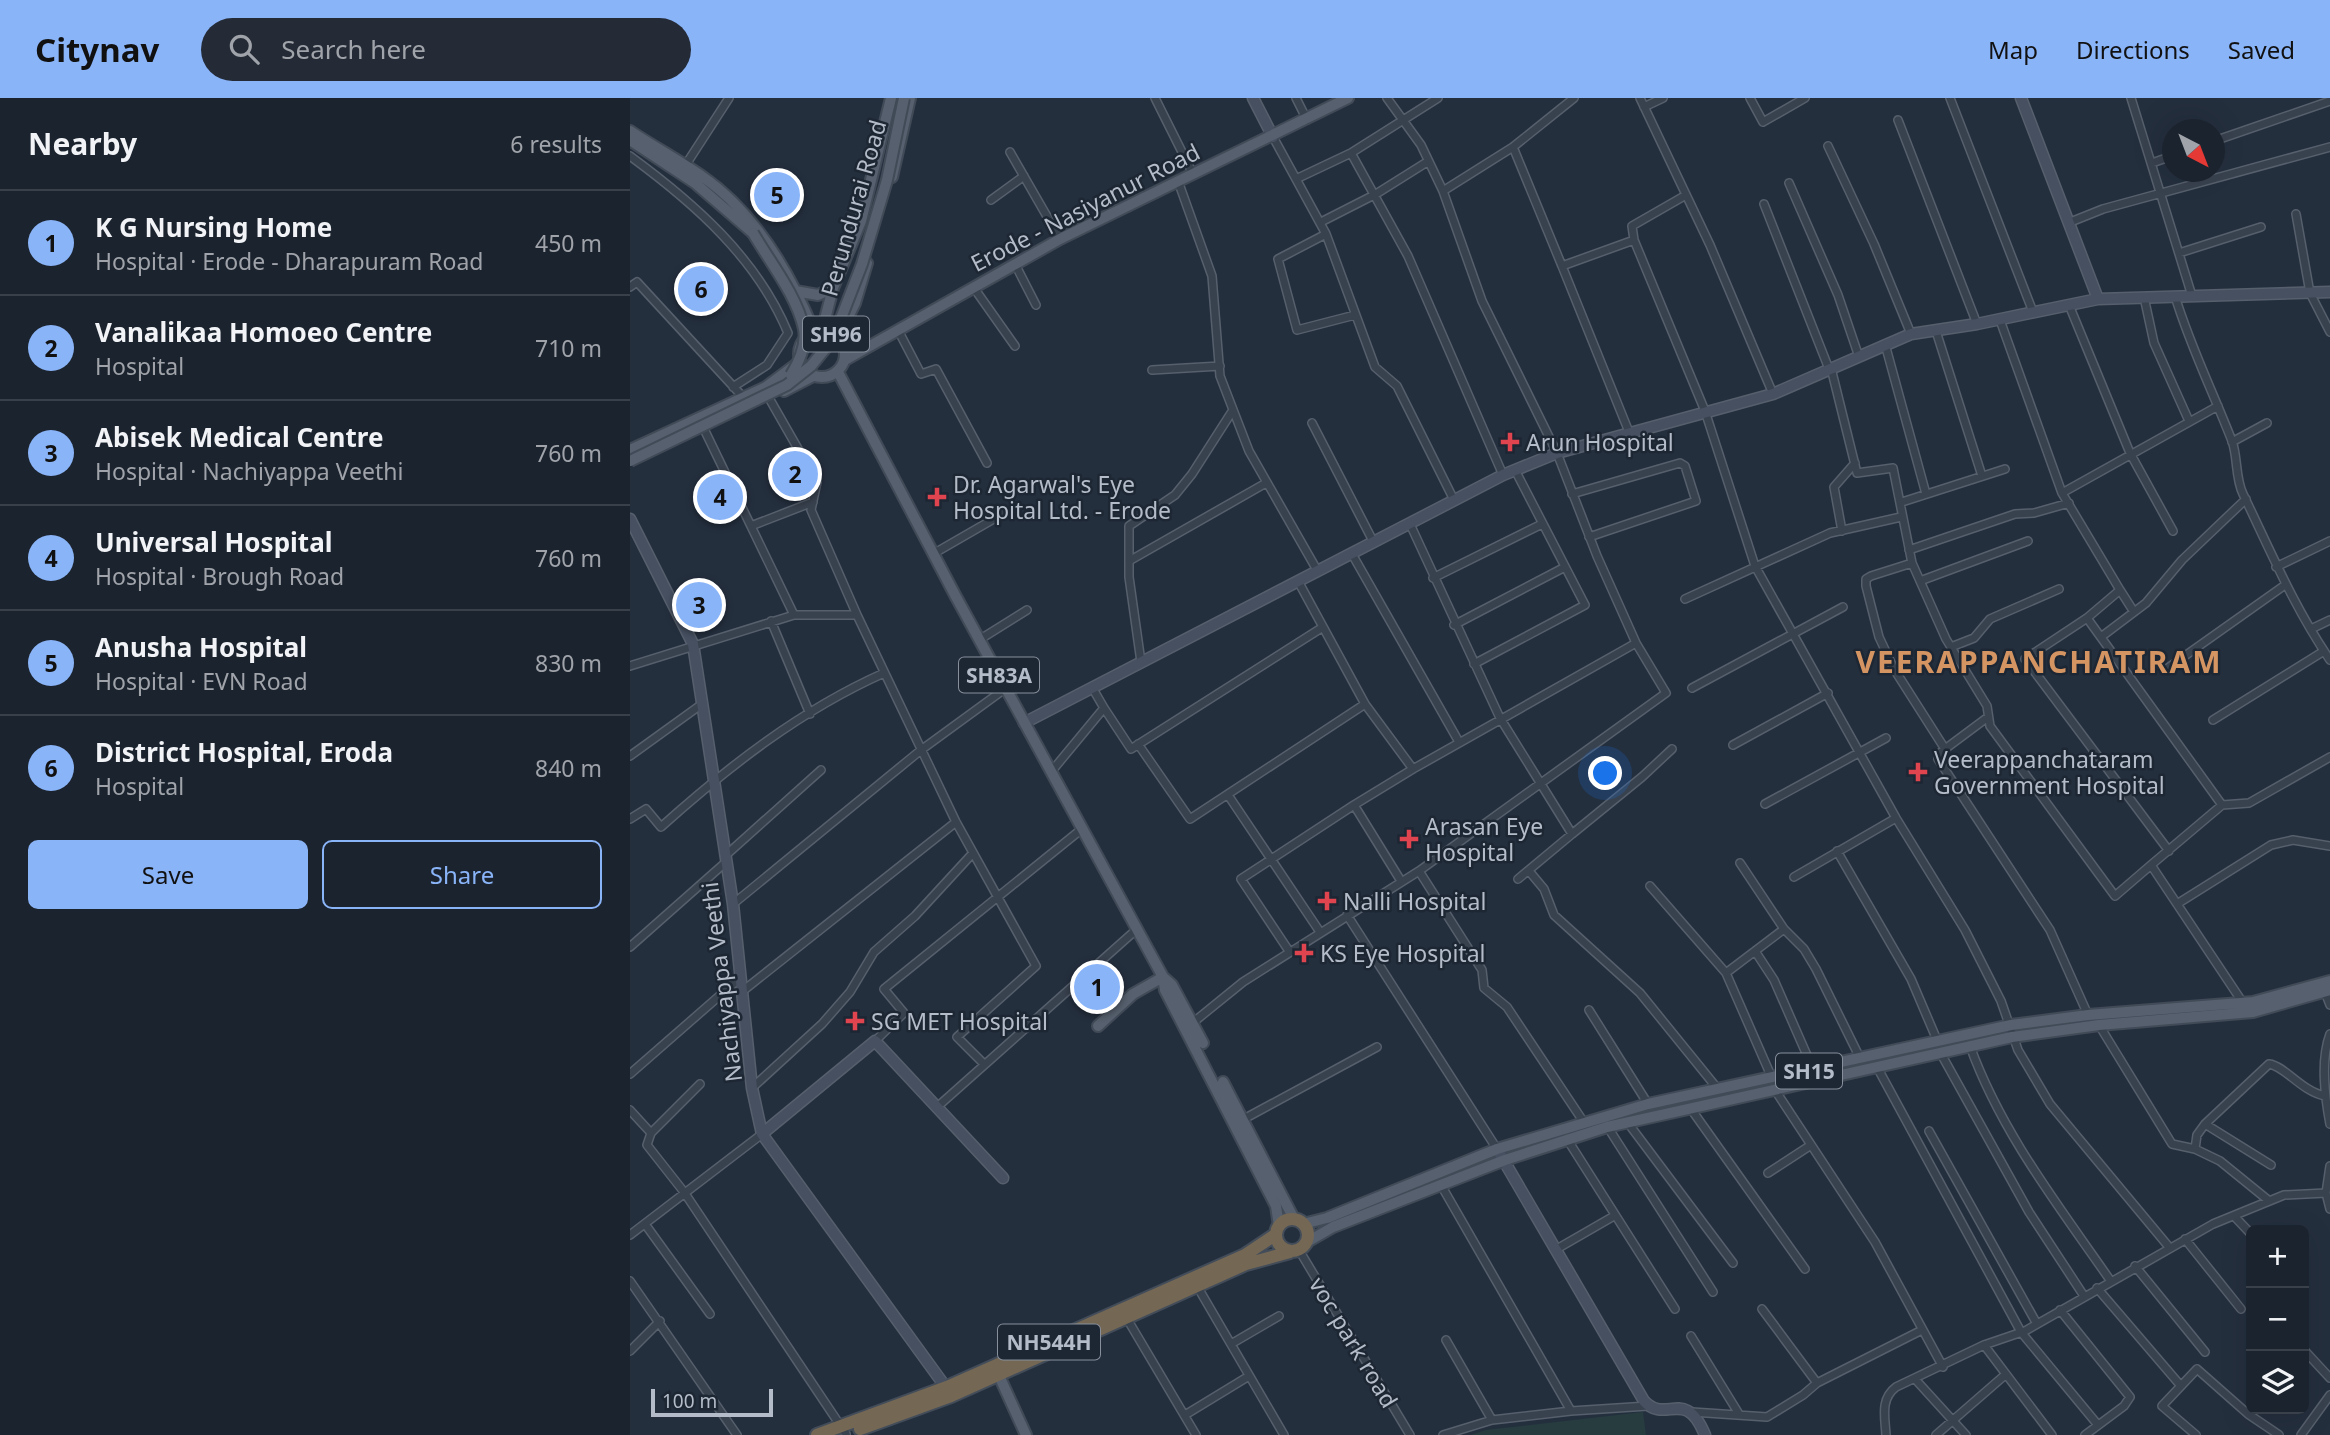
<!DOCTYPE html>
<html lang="en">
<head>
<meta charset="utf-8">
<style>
  :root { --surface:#1b232e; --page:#242b36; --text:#f1f3f6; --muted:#a0a4aa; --line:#39404a; --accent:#8ab4f8 }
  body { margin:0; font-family:"Noto Sans",sans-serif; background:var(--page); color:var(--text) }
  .controls { position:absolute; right:21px; bottom:21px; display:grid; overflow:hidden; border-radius:10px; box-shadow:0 7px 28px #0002 }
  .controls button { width:63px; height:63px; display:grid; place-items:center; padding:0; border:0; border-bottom:2px solid var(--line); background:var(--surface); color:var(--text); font:35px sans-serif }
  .compass { position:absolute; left:1532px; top:21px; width:63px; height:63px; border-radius:50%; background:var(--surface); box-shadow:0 7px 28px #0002; rotate:138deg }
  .scale { position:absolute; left:21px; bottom:18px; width:122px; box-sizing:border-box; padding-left:7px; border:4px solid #b4bcc9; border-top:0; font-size:19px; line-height:24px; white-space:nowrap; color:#b4bcc9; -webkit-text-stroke:5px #1d2633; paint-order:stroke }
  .you { position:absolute; left:976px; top:676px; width:24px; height:24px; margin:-18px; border:5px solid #fff; border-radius:50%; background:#1a73e8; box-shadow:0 0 0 10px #1a73e833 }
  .badge { display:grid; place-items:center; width:46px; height:46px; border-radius:50%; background:var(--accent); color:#111; font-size:23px; font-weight:700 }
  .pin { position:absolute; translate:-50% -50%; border:4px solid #fff; box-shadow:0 2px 7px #0006 }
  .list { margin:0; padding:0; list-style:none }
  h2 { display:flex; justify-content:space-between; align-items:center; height:91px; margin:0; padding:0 28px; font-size:30px }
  h2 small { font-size:23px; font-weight:400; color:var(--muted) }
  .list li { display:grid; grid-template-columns:46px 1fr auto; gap:21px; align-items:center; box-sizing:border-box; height:105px; padding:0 28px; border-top:2px solid var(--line) }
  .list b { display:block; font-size:26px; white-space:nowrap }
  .list p { margin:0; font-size:23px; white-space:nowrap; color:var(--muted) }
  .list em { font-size:23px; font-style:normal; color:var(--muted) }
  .actions { display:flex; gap:14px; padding:21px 28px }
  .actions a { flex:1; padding:16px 0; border:2px solid var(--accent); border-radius:10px; text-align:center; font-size:24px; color:var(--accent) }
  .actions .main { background:var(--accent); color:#111 }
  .icon { flex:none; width:38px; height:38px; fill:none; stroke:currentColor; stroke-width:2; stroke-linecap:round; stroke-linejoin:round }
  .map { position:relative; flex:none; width:1700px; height:1337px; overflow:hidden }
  header { display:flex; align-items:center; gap:42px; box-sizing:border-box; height:98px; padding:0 35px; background:var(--accent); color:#111 }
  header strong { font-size:33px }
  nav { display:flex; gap:38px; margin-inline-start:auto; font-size:24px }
  .search { width:490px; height:63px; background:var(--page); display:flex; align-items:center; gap:18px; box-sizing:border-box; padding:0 24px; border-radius:38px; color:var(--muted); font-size:26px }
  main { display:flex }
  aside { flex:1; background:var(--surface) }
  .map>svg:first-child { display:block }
  .green { fill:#263c3f }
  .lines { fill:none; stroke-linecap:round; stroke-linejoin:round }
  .street-casing { stroke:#565f6c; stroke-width:10 }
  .secondary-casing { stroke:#565f6c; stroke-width:13 }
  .primary-casing { stroke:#414a57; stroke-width:14 }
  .highway-casing { stroke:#434c59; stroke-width:16 }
  .street { stroke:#38414e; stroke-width:7 }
  .secondary { stroke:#465061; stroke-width:10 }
  .primary { stroke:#56606e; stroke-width:10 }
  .highway { stroke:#746855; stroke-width:12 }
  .primary-bridge-casing { stroke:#414a57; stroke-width:14; stroke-linecap:butt }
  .primary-bridge { stroke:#56606e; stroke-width:10 }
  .health-dot { fill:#e0444e; stroke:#1d2633; stroke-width:2.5 }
  .labels { text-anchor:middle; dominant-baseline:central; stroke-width:5; stroke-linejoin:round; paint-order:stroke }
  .shield { fill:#1d2633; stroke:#878f9c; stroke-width:2 }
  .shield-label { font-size:21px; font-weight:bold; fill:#b4bcc9 }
  .street-label { font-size:23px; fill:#b4bcc9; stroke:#1d2633 }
  .poi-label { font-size:23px; fill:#b4bcc9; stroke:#1d2633; text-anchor:start }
  .district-label { font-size:30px; font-weight:bold; letter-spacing:2px; fill:#d59563; stroke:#1d2633 }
</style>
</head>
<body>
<header>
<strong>Citynav</strong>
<div class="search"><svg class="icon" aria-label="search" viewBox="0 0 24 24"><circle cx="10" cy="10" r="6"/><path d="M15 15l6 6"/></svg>Search here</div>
<nav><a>Map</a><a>Directions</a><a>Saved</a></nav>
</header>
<main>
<aside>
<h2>Nearby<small>6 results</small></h2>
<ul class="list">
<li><span class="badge">1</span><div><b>K G Nursing Home</b><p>Hospital · Erode - Dharapuram Road</p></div><em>450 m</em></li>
<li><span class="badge">2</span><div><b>Vanalikaa Homoeo Centre</b><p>Hospital</p></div><em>710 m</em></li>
<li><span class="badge">3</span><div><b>Abisek Medical Centre</b><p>Hospital · Nachiyappa Veethi</p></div><em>760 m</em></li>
<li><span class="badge">4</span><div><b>Universal Hospital</b><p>Hospital · Brough Road</p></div><em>760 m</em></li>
<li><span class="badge">5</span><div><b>Anusha Hospital</b><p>Hospital · EVN Road</p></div><em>830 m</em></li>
<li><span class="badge">6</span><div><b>District Hospital, Eroda</b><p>Hospital</p></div><em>840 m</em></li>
</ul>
<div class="actions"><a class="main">Save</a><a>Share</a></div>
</aside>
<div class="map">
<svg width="1700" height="1337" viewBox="0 0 1700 1337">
  <rect width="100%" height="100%" fill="#242f3e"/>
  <path class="green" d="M1013,1314l3,23h-175l15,-5z"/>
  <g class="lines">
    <g class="street-casing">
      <path id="street" d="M525,0l38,76
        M666,0l11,22
        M808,0l-87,55 -55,26 30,55 49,133 22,19 57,114
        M1010,0l70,147 63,149
        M1120,0l13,24 42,-24
        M1320,0l83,214
        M1501,0l61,198
        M1014,9l19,-9
        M1268,22l79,204
        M643,39l23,42
        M1584,43l116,-40
        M1198,48l46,98 37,90
        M883,49l49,119
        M380,54l50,87
        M721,55l57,103 95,219
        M0,58c64,47 127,102 158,177l-21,32 -34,22
        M1522,65l20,-7
        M55,68l44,-68
        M548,83l34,95 8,100 29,75 68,119
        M1159,85l49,112 20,59
        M813,93l70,-44 61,-49
        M361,102l33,-24
        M1134,106l65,165
        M1666,116l14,79 20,39
        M691,124l55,-28 51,-32
        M1438,125l35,-14 227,-62
        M696,136l-48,25 19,71 58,-15
        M1004,142l-2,-14 54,-31
        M1549,155l82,-26
        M385,166l21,41
        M0,189l7,-5 106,115
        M344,190l41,58
        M1545,198c15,50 38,96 57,145 6,16 3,37 11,53 27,56 51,113 87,166
        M1514,199l10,46 35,78
        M1439,207l61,148 43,78
        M1370,222l62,173 58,97 -33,28 135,187 -71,60 92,138
        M268,232l23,44 15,-5 51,94
        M1306,233l46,145
        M1255,246l41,150
        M1201,270l26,105 36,-5 19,95 34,76 41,67 3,20 125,170 36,-31
        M522,272l68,-4
        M139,300l48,84 -6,28 46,105
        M682,325l62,120
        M74,331l90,186
        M999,334l-67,-166 72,-26 71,171 50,155 141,252 69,112 36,71 17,49 32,54 119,143
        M1602,344l35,-19
        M1432,395l156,-87
        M942,396l108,-31 5,3 11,35 -107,36
        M1272,404l103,-33
        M780,426l90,194 72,116 70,-57 30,-28
        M121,428l62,-24
        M1212,433l-8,-44 21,-24
        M1279,452l106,-36 19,-1 35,-10
        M303,456l71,-41
        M722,456l107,188
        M499,463l137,-78
        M1282,465l-41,13 -5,3v7l13,51 15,32 51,80
        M1646,469l54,-26
        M803,480l109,-54
        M1290,483l108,-40
        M1490,492l14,22
        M1055,501l145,-66 71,-16
        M1457,520l-62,41 144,192
        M141,523l39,93
        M824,527l111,-58
        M1681,531l19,-9
        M1471,539l45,-34 36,-43 64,-61
        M349,542l48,-30
        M1321,549l23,-9 16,-19 69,-30
        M511,564l-12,-85v-51l46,-31 17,-21 41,-64
        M844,566l111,-59 -70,-135
        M0,568l164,-51h63l99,207 80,144 -79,71 27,27
        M1535,572l120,-85
        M1062,590l151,-81
        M463,591l11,19
        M735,606l48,65 -59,36 47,76
        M1358,619l-47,35 -3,7 112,171 38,85
        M1583,622l111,-69
        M508,646l52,75 175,-115 -67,-123
        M1103,647l95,-52
        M0,658l72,-52
        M783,671l223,-126
        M421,674l53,-64 27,41 192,-122
        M598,697l92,137
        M1135,706l121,-66
        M1592,707l27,-2 81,-46
        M0,721l16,-10 15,18c68,-61 140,-117 223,-154
        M1207,753l74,128 26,61
        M95,758l96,-86
        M1110,765l44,66 20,20 12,20 44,89
        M789,773l63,99 2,18 23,19 76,114
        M899,773l15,18 10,26 86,78 77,95
        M1164,779l102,-59
        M888,781l54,-45
        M1020,788l76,87 46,105
        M103,806l188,-154 85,-62
        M1547,806l94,-59 22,-5 37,6
        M717,817l150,234
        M0,849l96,-85
        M659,853l-48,-72 113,-74
        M1125,853l19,29 39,89
        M1096,875l58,-44
        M114,892l212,-168
        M1695,894l5,13
        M959,912l59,94
        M560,927l53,-43 176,-111 247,-178 -30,-50 -39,-87 -40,-103 -75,-152 -39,-110 -22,-46 -34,-47
        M1469,927l73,119 23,5 25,12 48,39
        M1700,936c-10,27 -5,63 0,90
        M245,943l29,-28 -20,-24 199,-161
        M1340,948c31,86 88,159 140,234
        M1310,954l89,160 55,84
        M1247,969l144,265 77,93
        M0,976l111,-97
        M122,990l70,-64 28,-32 24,-40 41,-36 58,-63
        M1145,992l100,152 68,125
        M306,1010l201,-179
        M1061,1011l114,160
        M0,1012l21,23 -4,12 37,47 162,242
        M612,1022l135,-73
        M998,1025l105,140
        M1575,1026l66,41
        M977,1028l106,166
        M1299,1033l108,193
        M21,1035l49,-49
        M937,1041l108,170
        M1565,1051l2,-14 8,-11 64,-60c16,2 32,27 56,32
        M1700,1068l-4,27 4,16
        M1138,1075l43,-28
        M811,1087l130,226 77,-5
        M1605,1119l16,17
        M15,1126l65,90
        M0,1137l132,-101
        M1555,1141l56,70
        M669,1152l111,185
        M925,1152l59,-34
        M1505,1168l70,86
        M0,1183l107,154
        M567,1188l87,149
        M1467,1190l84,98
        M1132,1211l55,74
        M1430,1212l70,87 -6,9 -39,29
        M496,1219l70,118
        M1061,1238l48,78
        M816,1242l46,80
        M601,1246l48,-28
        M1354,1247l68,90
        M1674,1252l26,28
        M0,1253l30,-30
        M1285,1281l51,56
        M1062,1314l75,5 36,-22 14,-12 105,-53
        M555,1317l64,-39
        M813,1337l49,-15 79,-9
        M1256,1337c-1,-18 -6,-36 10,-48l88,-42 41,-14 188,-107 71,-29 42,-2
        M1306,1337l69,-60
        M1566,1337l-34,-29 35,-37 51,45 31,21
        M1671,1337l29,-40"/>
    </g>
    <g class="secondary-casing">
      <path id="secondary" d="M623,0l20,39
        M1391,0l77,201
        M0,421l63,125 40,260 19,184 10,46 188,259
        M394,625l479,-248 54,-22 216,-59 138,-60 66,-10 121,-25 232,-7
        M132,1036l113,-93 128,137
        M867,1051l147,252c22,24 41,-15 61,34"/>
    </g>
    <g class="primary-casing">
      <path id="primary" d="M0,33c24,16 50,30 73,46 53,37 87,96 111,155
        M0,42l65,43 58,50
        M262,79l18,-79
        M165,193l23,4 15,-7
        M169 256a23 23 0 1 1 46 0a23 23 0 1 1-46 0Z
        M192,233l11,-43 28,-67 30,-123
        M210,235l15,-30 12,-40
        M215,262l215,-121 288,-141
        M208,274l117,223 208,382 2,13 111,216 3,20
        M154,293l29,-15
        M0,352l136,-63 32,-24
        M533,879l9,8 31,58
        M468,928l35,-32 30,-17
        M593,984l71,137
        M673,1126l24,-6 170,-69 151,-45 363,-79 77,-10 165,-13 77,-21
        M677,1144l26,-15 172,-67 102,-33 405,-90 87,-12 154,-13 77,-22
        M366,1271l30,66"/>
    </g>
    <g class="highway-casing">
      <path id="highway" d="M646 1137a16 16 0 1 1 32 0a16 16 0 1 1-32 0Z
        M230,1331l91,-33 295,-132 44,-12
        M187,1337l130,-48 298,-132 30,-20"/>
    </g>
    <use href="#street" class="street"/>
    <use href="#secondary" class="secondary"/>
    <use href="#primary" class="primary"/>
    <use href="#highway" class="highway"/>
    <g class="primary-bridge-casing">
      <path id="primary-bridge" d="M123,135c17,29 44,63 51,96 3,17 -5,33 -13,46
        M0,363l157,-76 24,-19 22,-27 29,-75 25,-84 17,-82"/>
    </g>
    <use href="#primary-bridge" class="primary-bridge"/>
  </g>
  <g class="health-dot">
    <path d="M876.5 333.5h7v7h7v7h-7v7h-7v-7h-7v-7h7z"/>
    <path d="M303.5 388.5h7v7h7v7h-7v7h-7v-7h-7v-7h7z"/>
    <path d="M1284.5 663.5h7v7h7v7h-7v7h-7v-7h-7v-7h7z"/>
    <path d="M775.5 730.5h7v7h7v7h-7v7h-7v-7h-7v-7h7z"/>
    <path d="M693.5 792.5h7v7h7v7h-7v7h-7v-7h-7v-7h7z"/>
    <path d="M670.5 844.5h7v7h7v7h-7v7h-7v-7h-7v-7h7z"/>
    <path d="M221.5 912.5h7v7h7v7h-7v7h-7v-7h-7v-7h7z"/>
  </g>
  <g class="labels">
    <g class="shield">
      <rect x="173" y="218.5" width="66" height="35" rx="5"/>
      <rect x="329" y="559.5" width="80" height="35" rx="5"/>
      <rect x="1146" y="955.5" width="66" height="35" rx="5"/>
      <rect x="368" y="1226.5" width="102" height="35" rx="5"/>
    </g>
    <g class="shield-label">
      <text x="206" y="236">SH96</text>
      <text x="369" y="577">SH83A</text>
      <text x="1179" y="973">SH15</text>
      <text x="419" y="1244">NH544H</text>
    </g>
    <g class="street-label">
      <text transform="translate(455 109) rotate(-27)">Erode - Nasiyanur Road</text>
      <text transform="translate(223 110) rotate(-74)">Perundurai Road</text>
      <text transform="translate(91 884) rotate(-97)">Nachiyappa Veethi</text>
      <text transform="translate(724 1244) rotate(59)">voc park road</text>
    </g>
    <g class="poi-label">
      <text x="896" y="344">Arun Hospital</text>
      <text x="323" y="386">Dr. Agarwal's Eye<tspan x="323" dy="26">Hospital Ltd. - Erode</tspan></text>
      <text x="1304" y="661">Veerappanchataram<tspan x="1304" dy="26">Government Hospital</tspan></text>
      <text x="795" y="728">Arasan Eye<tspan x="795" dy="26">Hospital</tspan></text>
      <text x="713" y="803">Nalli Hospital</text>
      <text x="690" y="855">KS Eye Hospital</text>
      <text x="241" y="923">SG MET Hospital</text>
    </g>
    <g class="district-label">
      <text x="1409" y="563">VEERAPPANCHATIRAM</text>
    </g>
  </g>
</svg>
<div class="controls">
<button>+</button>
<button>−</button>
<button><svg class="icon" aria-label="layers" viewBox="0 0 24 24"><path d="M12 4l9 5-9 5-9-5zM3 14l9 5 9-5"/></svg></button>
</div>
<svg class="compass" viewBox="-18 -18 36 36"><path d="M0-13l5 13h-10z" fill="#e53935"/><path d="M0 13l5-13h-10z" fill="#a0a4aa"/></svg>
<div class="scale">100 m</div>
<div class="you"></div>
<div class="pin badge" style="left:467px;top:889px">1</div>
<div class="pin badge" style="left:165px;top:376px">2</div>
<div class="pin badge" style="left:69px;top:507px">3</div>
<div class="pin badge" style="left:90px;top:399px">4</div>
<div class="pin badge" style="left:147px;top:97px">5</div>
<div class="pin badge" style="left:71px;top:191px">6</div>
</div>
</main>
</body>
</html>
